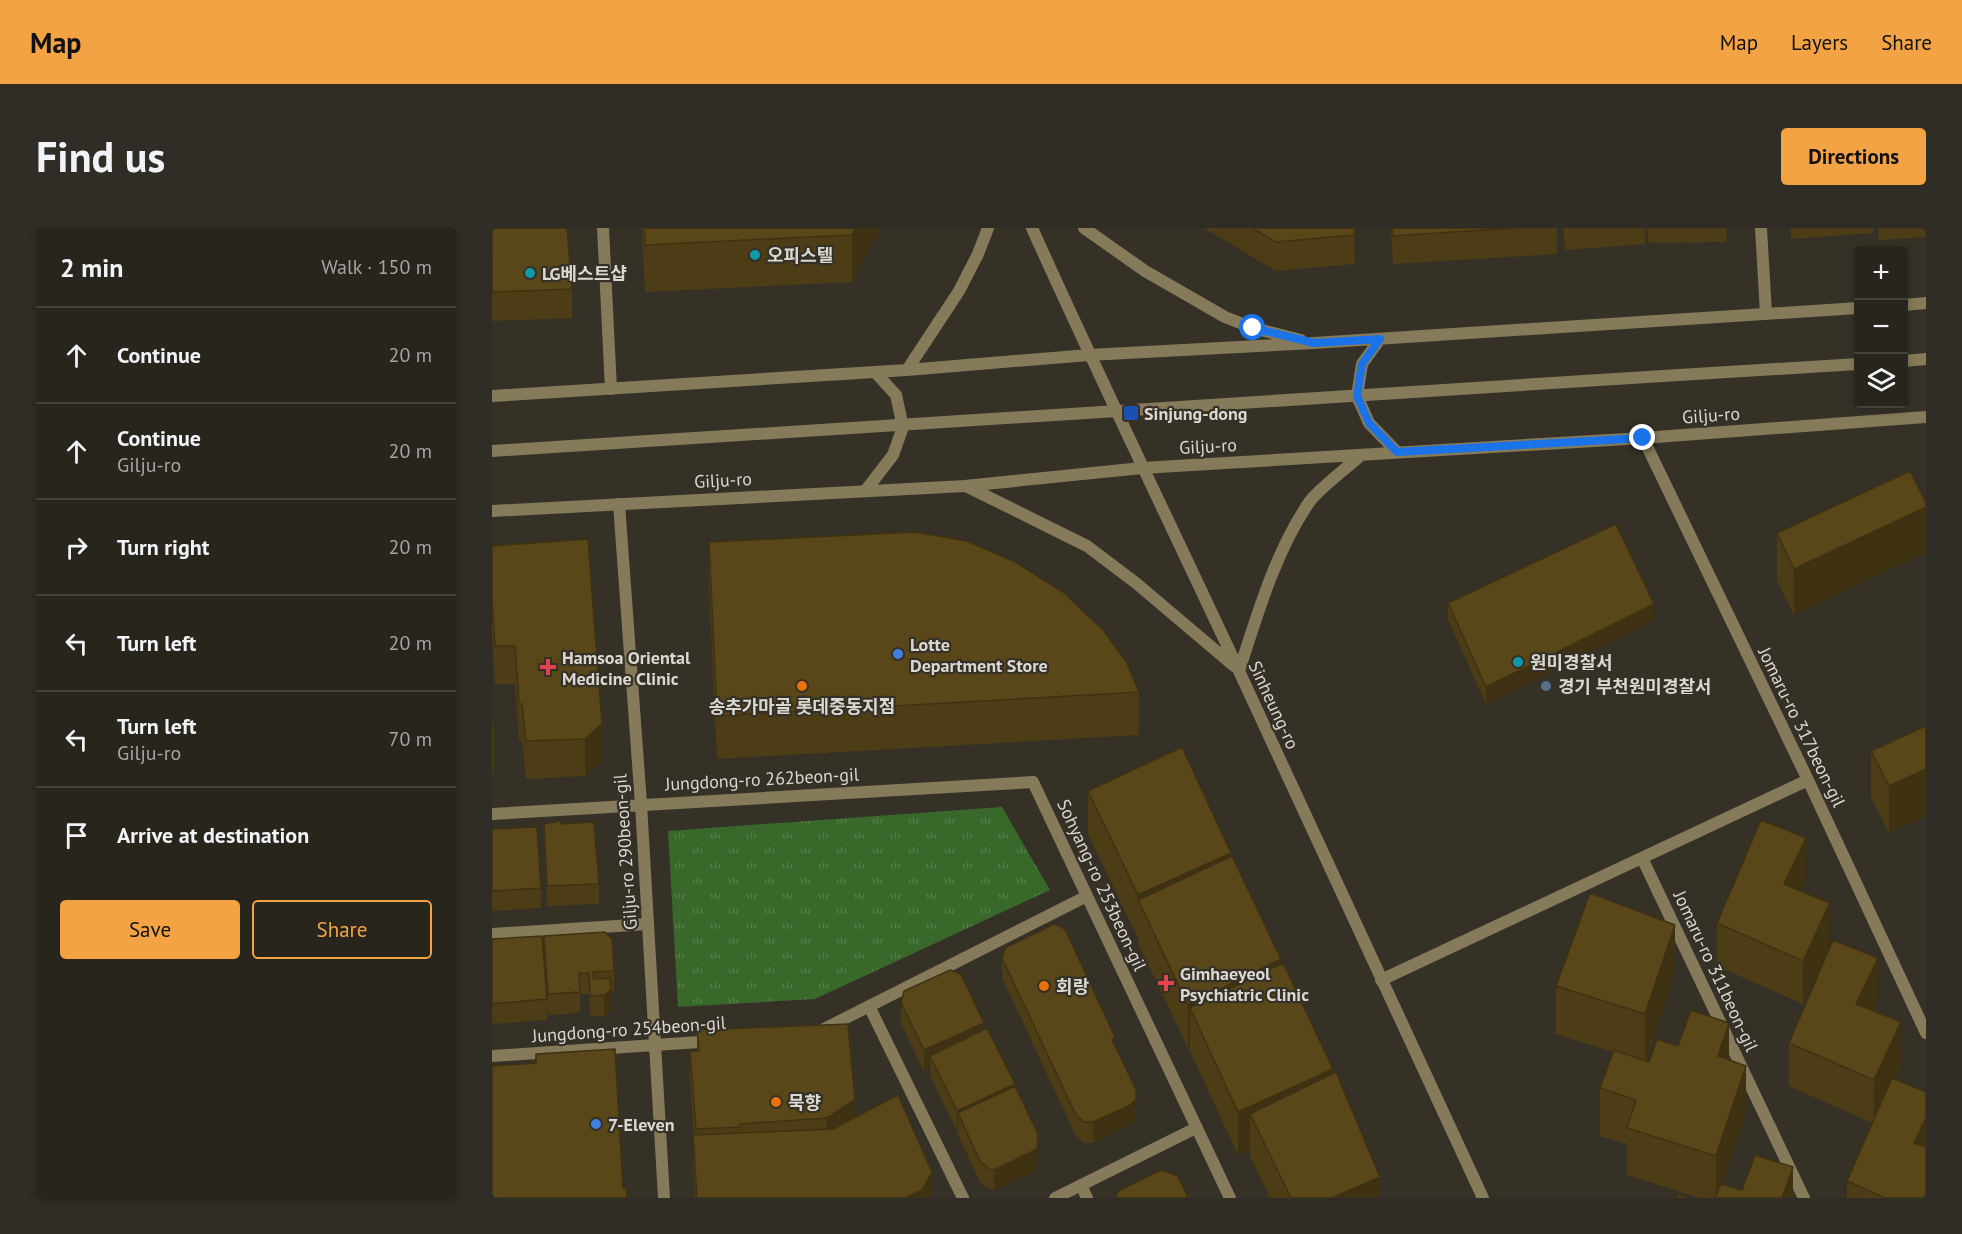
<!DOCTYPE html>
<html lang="en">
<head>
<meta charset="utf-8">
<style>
  :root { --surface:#28251d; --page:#302d26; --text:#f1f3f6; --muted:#a5a5a4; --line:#44423b; --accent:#f4a344 }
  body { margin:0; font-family:"PT Sans","Noto Sans KR",sans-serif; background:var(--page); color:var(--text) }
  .controls { position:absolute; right:18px; top:18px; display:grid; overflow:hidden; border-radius:6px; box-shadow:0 3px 9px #0003 }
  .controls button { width:54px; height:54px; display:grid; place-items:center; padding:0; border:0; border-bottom:2px solid var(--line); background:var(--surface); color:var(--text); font:30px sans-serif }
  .stop { position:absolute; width:18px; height:18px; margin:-14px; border:4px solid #1a73e8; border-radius:50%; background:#fff }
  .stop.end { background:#1a73e8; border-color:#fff; box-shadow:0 2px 6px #0008 }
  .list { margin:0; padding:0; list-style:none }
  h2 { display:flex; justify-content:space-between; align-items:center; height:78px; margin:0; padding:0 24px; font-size:26px }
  h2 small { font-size:20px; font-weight:400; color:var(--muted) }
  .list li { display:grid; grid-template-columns:39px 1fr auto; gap:18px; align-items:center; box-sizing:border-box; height:96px; padding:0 24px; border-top:2px solid var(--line) }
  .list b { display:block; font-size:22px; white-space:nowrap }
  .list p { margin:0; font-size:20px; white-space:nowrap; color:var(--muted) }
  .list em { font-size:20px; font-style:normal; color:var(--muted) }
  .actions { display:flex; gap:12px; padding:18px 24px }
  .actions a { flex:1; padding:14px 0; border:2px solid var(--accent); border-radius:6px; text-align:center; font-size:21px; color:var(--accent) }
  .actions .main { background:var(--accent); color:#111 }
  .icon { flex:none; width:33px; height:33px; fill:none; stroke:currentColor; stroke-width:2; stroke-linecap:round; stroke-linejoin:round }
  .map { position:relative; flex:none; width:1434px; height:970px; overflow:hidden; border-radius:6px }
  header { display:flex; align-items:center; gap:36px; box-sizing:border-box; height:84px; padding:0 30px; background:var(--accent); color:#111 }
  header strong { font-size:28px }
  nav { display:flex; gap:33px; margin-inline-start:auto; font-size:21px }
  .intro { display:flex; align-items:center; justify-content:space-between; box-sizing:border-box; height:144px; padding:0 36px }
  h1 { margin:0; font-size:42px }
  .button { padding:15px 27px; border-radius:6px; background:var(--accent); color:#111; font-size:21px; font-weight:700 }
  main { display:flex; gap:36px; padding:0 36px }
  aside { flex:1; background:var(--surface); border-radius:6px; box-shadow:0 3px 9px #0003 }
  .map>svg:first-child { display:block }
  .park { fill:url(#park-tufts) }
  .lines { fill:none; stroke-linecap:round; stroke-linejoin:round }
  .pedestrian { stroke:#857a59; stroke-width:12 }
  .minor { stroke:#857a59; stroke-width:12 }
  .tertiary { stroke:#857a59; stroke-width:12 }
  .tertiary-bridge { stroke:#857a59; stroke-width:12 }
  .wall { fill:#4d3d16 }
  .shaded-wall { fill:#3e3212 }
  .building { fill:#59471a; stroke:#3e3212; stroke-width:1.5 }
  .route { stroke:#1a73e8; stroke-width:8 }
  .culture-dot { fill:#0f9aa8; stroke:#353127; stroke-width:2 }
  .transit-dot { fill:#1a4fb4; stroke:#353127; stroke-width:2 }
  .shop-dot { fill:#3f7fe0; stroke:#353127; stroke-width:2 }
  .health-dot { fill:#e0444e; stroke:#353127; stroke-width:2 }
  .food-dot { fill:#e8710a; stroke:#353127; stroke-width:2 }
  .service-dot { fill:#5c6f8a; stroke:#353127; stroke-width:2 }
  .labels { text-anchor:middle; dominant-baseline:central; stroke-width:4.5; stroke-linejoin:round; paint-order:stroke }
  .poi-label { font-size:18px; font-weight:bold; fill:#dbd8d2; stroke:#353127; text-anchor:start }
  .street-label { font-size:18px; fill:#dbd8d2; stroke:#353127 }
</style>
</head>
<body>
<header>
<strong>Map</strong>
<nav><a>Map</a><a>Layers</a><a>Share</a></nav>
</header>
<div class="intro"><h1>Find us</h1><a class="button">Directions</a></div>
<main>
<aside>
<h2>2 min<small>Walk · 150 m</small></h2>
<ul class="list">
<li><svg class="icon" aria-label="ahead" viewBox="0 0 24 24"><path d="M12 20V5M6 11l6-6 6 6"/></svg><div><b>Continue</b></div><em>20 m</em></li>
<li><svg class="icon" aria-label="ahead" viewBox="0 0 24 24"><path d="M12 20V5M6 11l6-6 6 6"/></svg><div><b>Continue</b><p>Gilju-ro</p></div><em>20 m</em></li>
<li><svg class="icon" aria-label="right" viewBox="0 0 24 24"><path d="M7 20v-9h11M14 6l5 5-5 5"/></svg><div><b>Turn right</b></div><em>20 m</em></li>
<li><svg class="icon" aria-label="left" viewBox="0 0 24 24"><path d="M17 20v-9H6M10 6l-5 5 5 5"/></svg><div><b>Turn left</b></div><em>20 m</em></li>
<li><svg class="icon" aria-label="left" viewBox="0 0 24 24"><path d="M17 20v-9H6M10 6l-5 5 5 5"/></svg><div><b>Turn left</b><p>Gilju-ro</p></div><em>70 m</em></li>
<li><svg class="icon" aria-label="arrive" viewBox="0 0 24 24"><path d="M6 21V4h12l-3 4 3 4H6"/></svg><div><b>Arrive at destination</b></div></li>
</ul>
<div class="actions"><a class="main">Save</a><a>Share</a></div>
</aside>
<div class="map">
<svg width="1434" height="970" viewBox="0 0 1434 970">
  <defs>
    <pattern id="park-tufts" width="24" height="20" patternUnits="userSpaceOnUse" patternTransform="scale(1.5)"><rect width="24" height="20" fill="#38682a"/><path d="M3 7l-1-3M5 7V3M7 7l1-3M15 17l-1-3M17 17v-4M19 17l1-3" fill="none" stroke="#547d48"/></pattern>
  </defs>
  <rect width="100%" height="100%" fill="#353127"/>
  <path class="park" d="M510,579l48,83 -235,109 -137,8 -10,-176z"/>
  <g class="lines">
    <path class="pedestrian" d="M0,706l156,-10
      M589,957l6,13"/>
    <path class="minor" d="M111,0l8,161
      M1269,0l5,86
      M1151,210l165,342 118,253
      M127,276l22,300 23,394
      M0,586l541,-32 197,416
      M1150,630l162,340
      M889,752l427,-200
      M377,778l94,192
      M328,803l267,-135
      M0,828l222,-15
      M563,970l141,-70"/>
    <path class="tertiary" d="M540,0c67,149 138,295 207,443 82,176 162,352 244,527
      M592,0l61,43 80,46 28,11 48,12
      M1412,77l22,-2
      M888,111l-18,25 -5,32 12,27 28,29
      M1412,133l22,-2
      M415,142l52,-79 19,-37 10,-26
      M1123,151l243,-15
      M0,168l415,-26 182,-15 225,-12 544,-35
      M474,258l121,60 49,37 98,83
      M374,262l27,-35 10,-28 -7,-32 -21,-23
      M0,283l473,-25 177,-18 501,-30 283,-21
      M747,443c19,-58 36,-119 71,-170 10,-13 38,-34 51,-46"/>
    <path class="tertiary-bridge" d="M0,223l1123,-72"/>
  </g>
  <path class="wall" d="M0,0l80,61v29l-80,3z
    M150,0h239l-29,54 -207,10z
    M712,0h150l1,36 -79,7z
    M899,0h166v26l-164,10z
    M1071,0h82v16l-80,6z
    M1155,0h79v14l-77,1z
    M1299,0h82v5l-82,6z
    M1386,0h48v9l-47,3z
    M1434,275l-132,112 -17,-35v-47z
    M217,314l430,150v43l-422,24 -8,-174z
    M0,318l110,215 -17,15 -59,3 -4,-38h-3l-4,-57h-20l-3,-49z
    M956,375l206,17 -168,84 -38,-85z
    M0,482l1,16v48h-1z
    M1434,498v90l-37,17 -18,-35v-47z
    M596,563l143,65 102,217 47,125h-110l-20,-41v-7l-12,5 -48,-104v-4l-2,1 -50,-105v-5l-50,-104z
    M52,596h17l38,60v20l-52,2z
    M0,601l49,59v20l-49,3z
    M1314,653l-5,10 29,12 -27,101 -86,-38v-43z
    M52,708l70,35v20l-3,1v18l-7,6h-14l-1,-22h-9v19l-32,2 -1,-15v20l-55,4v-85l52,18z
    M510,730l113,87 21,75 -7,6 -36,17h-9l-8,-7 -74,-158z
    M1183,744l-29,89 3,1 29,-16 51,14 17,53 -24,71 20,6 51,8h-93l-73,-23v-31l-27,-8v-48l13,-36 -57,-18v-48z
    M1386,773l-5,10 28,54 -6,15 31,118h-79v-17l25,-58 -83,-37v-43z
    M409,775l83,26 31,58 22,80 -2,4 -41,19 -5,-1 -9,-7 -22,-48v-3h-1l-27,-55v-8l-6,3 -23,-47z
    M205,802l158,87 77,81h-237l-2,-34 1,-29 -4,-55v-28l7,-1z"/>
  <path class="shaded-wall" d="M363,0h26l-29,54v-47z
    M1434,279v46l-132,62v-46z
    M1162,376v16l-168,84v-17z
    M110,496v37l-17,15v-37z
    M1434,541v47l-37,17v-47z
    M1314,610v43l-22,46v-43z
    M739,625v43l-93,4v38v-43z
    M1338,675v43l-27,58v-43z
    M1183,697v47l-30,90v-48z
    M1386,730v43l-22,46v-43z
    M789,731v43l-91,6v39l-2,1v-43z
    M119,762v20l-7,6v-21z
    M1409,794v43l-27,58v-43z
    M492,795v20l-54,13v12l-6,3v-21z
    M1237,795v47l-11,-14z
    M1254,838v47l-29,85h-1v-42z
    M841,841v43l-83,2v36l-12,5v-43z
    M523,856v21l-57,8v18h-1v-20z
    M644,862v30l-7,6 -36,17v-21z
    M363,871v29l-28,19v-29z
    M1434,890v43l-12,-18z
    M546,906l-1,33 -2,4 -41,19v-20z
    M1301,939v31h-11z
    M440,944v26h-27z
    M888,949v21h-48z"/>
  <path class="building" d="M0,0h75l5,61 -80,3z
    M152,0h211l-3,7 -207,10z
    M760,0h102l1,7 -79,7z
    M900,0h124l-123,8z
    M1418,243l16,32v4l-132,62 -17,-36z
    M1124,296l38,80 -168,83 -38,-84z
    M423,304l52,9 48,21 48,30 40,38 24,33 12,29 -422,24 -8,-174z
    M96,311l14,185 -17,15 -59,2 -4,-37h-3l-4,-58h-20l-3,-49v-51z
    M1434,498v43l-37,17 -18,-35z
    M690,519l49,106 -93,42 -50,-104z
    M1269,592l45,18 -22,46 46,19 -27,58 -86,-38z
    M69,593v3l33,-2 5,62 -52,2 -3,-62z
    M45,599l4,61 -49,3v-62z
    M740,628l49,103 -93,46 -50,-105z
    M1098,665l85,32 -30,89 -89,-28z
    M562,696l11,5 50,108 -3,2 24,51v9l-7,7 -36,16h-9l-8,-7 -74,-157 2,-7 3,-4z
    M113,704l7,7 2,32 -21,1v7l17,-1 1,12 -7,5 -14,1 -1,-23h-10l1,19 -32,2 -4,-58z
    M50,708l5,63 -55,5v-65z
    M1341,712l45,18 -22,46 45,18 -27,58 -85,-37z
    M791,735l50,106 -95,43 -48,-104z
    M458,742l6,2 5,2 23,49 -60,27 -23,-47 3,-12z
    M1199,782l38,13 -11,33 28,10 -30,90 -89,-28 9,-28 -36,-12 14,-38 35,12 8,-23 21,7z
    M356,796l7,75 -28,19 -87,6v3l-44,2 -6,-77 9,-1 -2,-21z
    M495,800l28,56 -58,27 -27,-55z
    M123,821l8,139h3l1,10h-135v-132l44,-3v-9z
    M844,844l44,105 -48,21h-41l-41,-84z
    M1400,850l34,14v26l-12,25 12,4v51h-41l-38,-17z
    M523,858l23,48 -1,13 -2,3 -41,20 -5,-1 -9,-8 -22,-48z
    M406,867l34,77 -10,18 -17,8h-208l-4,-63 140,-6z
    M1263,927l38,12 -11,31h-67l6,-14 21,6z
    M669,942l17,6 10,22h-72l2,-7z
    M1186,966l12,4h-13z"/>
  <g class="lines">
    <path class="route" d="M761,100l61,15 66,-4 -18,25 -5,32 12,27 28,29 246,-14"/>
  </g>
  <g class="culture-dot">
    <circle cx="263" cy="27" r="6"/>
    <circle cx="38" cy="45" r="6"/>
    <circle cx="1026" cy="434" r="6"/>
  </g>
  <rect class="transit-dot" x="631" y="177" width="16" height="16" rx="3"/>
  <g class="shop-dot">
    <circle cx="406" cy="426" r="6"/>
    <circle cx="104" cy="896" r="6"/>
  </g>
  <g class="health-dot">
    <path d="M53 430h6v6h6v6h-6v6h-6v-6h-6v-6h6z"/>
    <path d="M671 746h6v6h6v6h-6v6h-6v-6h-6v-6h6z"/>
  </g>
  <g class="food-dot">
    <circle cx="310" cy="458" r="6"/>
    <circle cx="552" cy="758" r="6"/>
    <circle cx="284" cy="874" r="6"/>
  </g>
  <circle class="service-dot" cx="1054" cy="458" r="6"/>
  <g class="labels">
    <g class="poi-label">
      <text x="275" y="27">오피스텔</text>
      <text x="50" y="45">LG베스트샵</text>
      <text x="652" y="185">Sinjung-dong</text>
      <text x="418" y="416">Lotte<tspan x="418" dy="21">Department Store</tspan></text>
      <text x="70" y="429">Hamsoa Oriental<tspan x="70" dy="21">Medicine Clinic</tspan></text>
      <text x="1038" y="434">원미경찰서</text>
      <text x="1066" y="458">경기 부천원미경찰서</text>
      <text x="310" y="478" text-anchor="middle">송추가마골 롯데중동지점</text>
      <text x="688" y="745">Gimhaeyeol<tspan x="688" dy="21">Psychiatric Clinic</tspan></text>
      <text x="564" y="758">회랑</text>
      <text x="296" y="874">묵향</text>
      <text x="116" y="896">7-Eleven</text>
    </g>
    <g class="street-label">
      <text transform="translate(1219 187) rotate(-4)">Gilju-ro</text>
      <text transform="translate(716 218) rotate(-3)">Gilju-ro</text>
      <text transform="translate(231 252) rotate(-3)">Gilju-ro</text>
      <text transform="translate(782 477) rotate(65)">Sinheung-ro</text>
      <text transform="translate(1310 499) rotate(64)">Jomaru-ro 317beon-gil</text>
      <text transform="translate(270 551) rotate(-3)">Jungdong-ro 262beon-gil</text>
      <text transform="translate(133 624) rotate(-94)">Gilju-ro 290beon-gil</text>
      <text transform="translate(610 657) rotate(65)">Sohyang-ro 253beon-gil</text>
      <text transform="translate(1224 743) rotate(65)">Jomaru-ro 311beon-gil</text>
      <text transform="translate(137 801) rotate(-4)">Jungdong-ro 254beon-gil</text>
    </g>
  </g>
</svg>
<div class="controls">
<button>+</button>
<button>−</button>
<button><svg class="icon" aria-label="layers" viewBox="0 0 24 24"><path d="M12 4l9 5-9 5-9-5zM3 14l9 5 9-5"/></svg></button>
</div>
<div class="stop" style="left:761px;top:100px"></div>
<div class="stop end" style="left:1151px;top:210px"></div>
</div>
</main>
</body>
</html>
